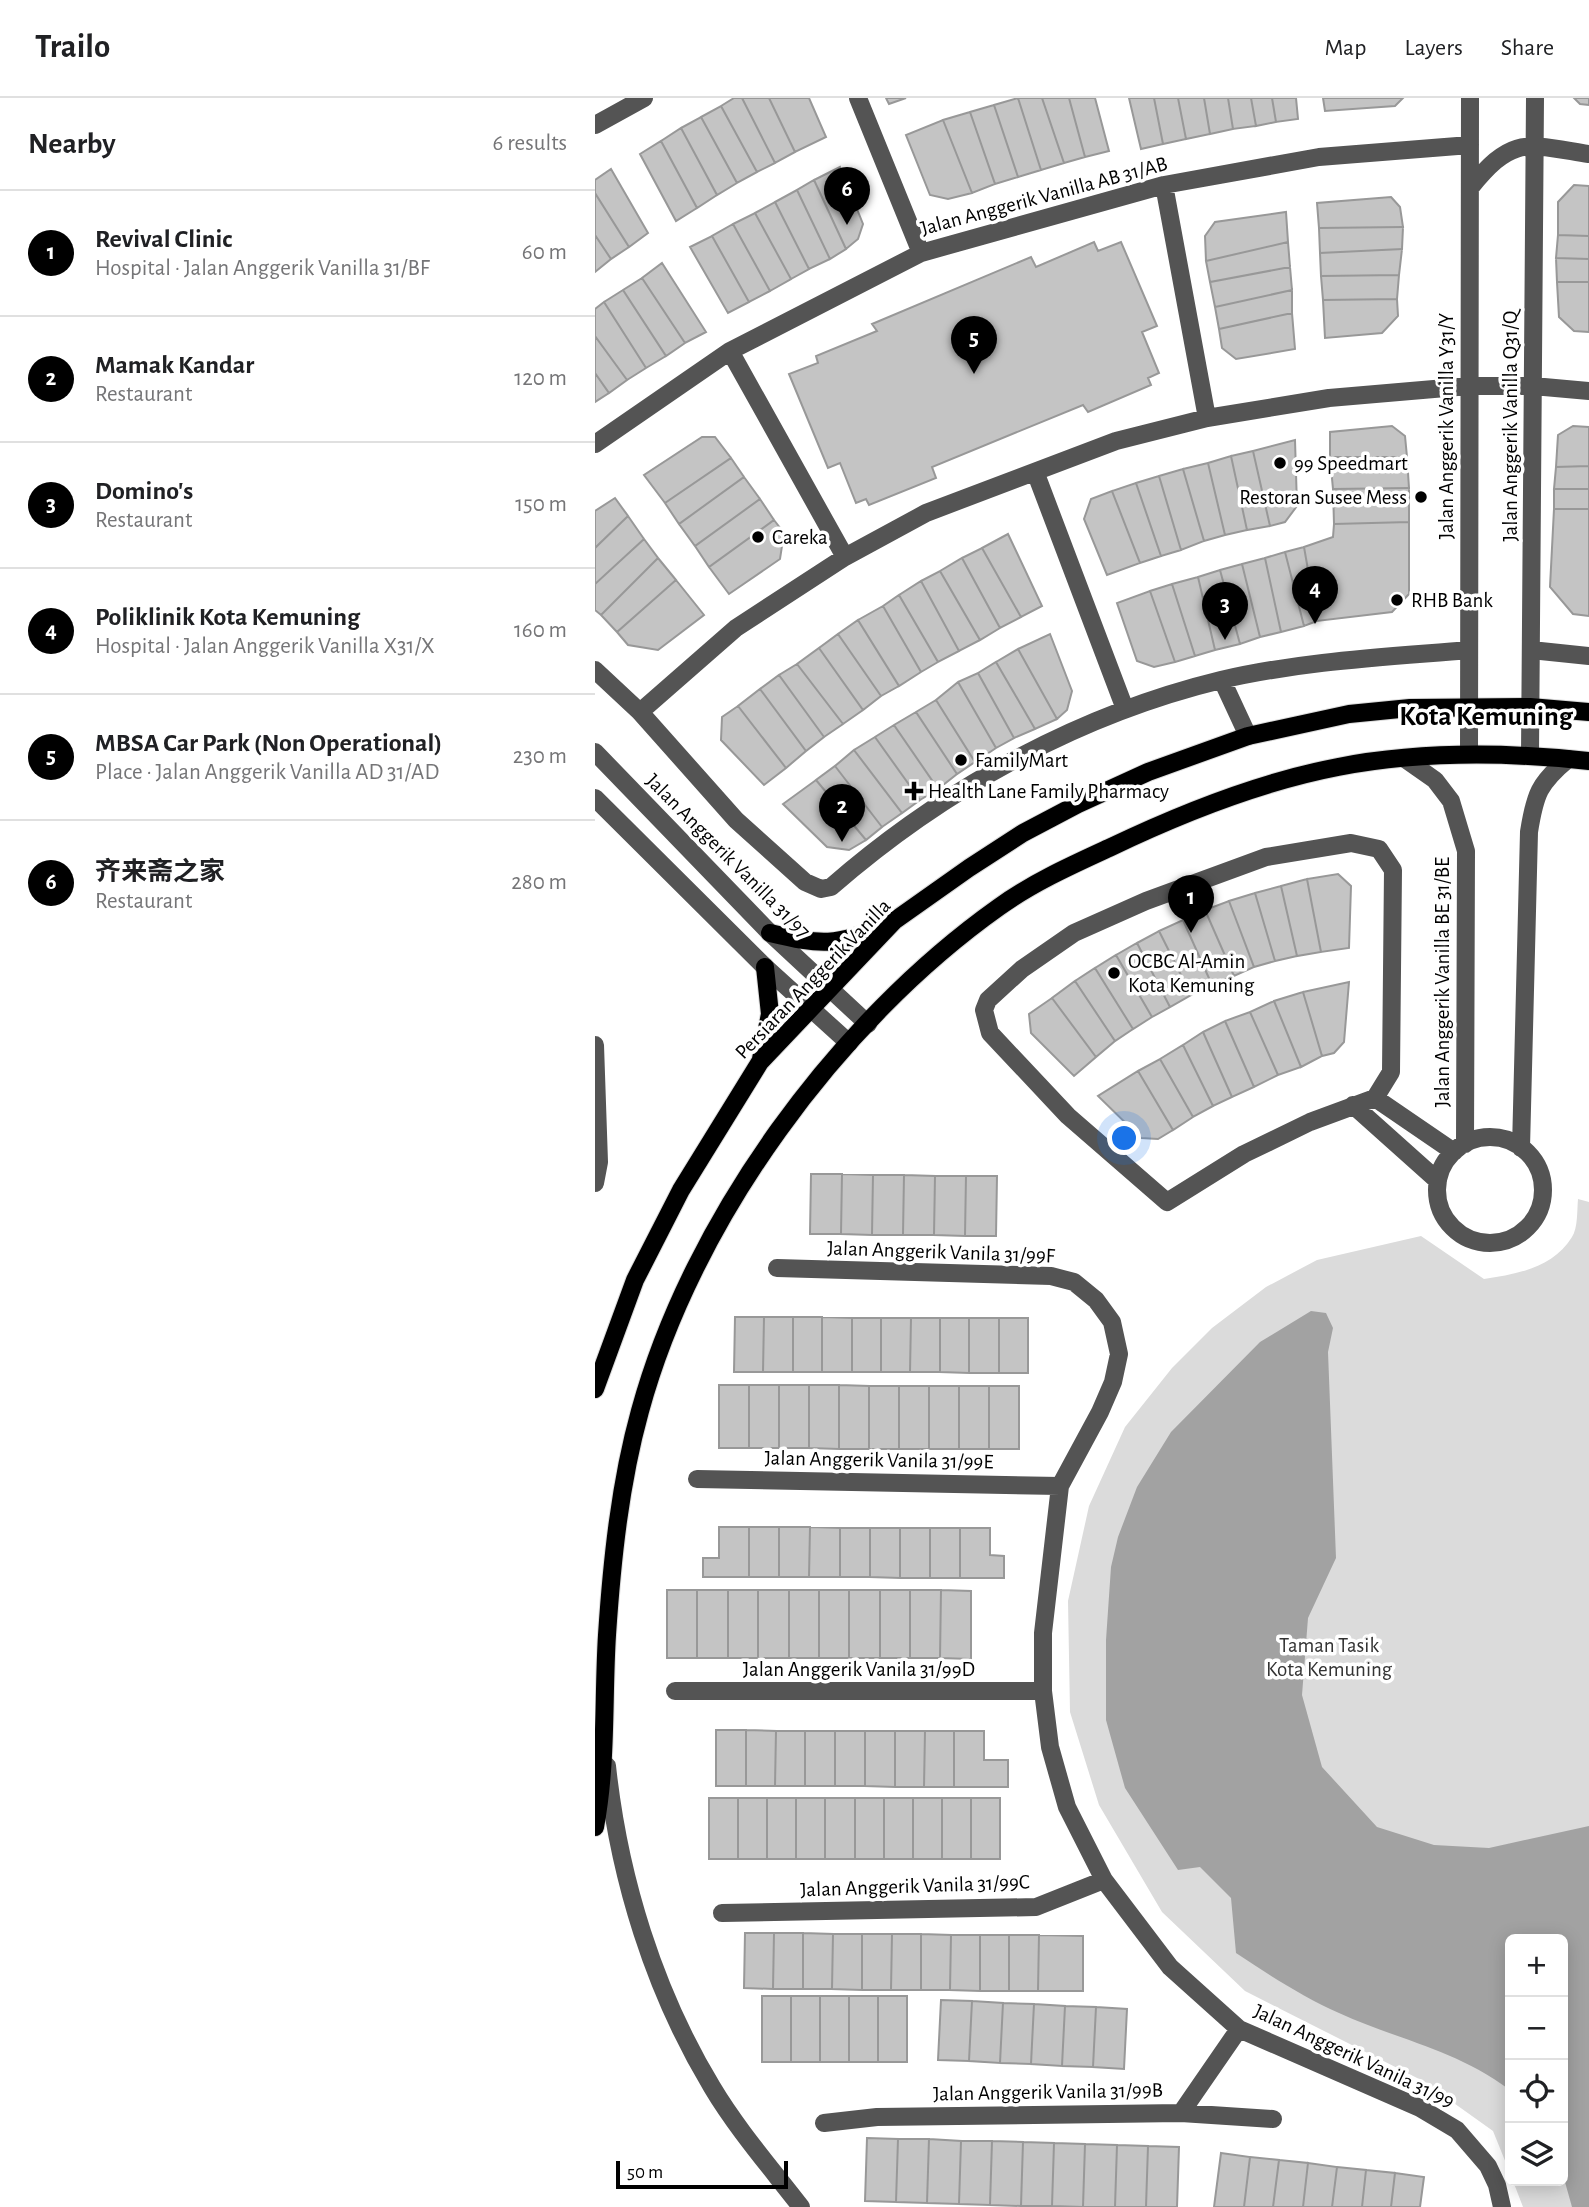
<!DOCTYPE html>
<html lang="en">
<head>
<meta charset="utf-8">
<style>
  :root { --surface:#fff; --page:#f2f2f2; --text:#202124; --muted:#757577; --line:#e0e0e0; --accent:#000 }
  body { margin:0; font-family:"Alegreya Sans","Noto Sans SC",sans-serif; background:var(--page); color:var(--text) }
  .controls { position:absolute; right:21px; bottom:21px; display:grid; overflow:hidden; border-radius:10px; box-shadow:0 4px 18px #0003 }
  .controls button { width:63px; height:63px; display:grid; place-items:center; padding:0; border:0; border-bottom:2px solid var(--line); background:var(--surface); color:var(--text); font:35px sans-serif }
  .scale { position:absolute; left:21px; bottom:18px; width:172px; box-sizing:border-box; padding-left:7px; border:4px solid #000; border-top:0; font-size:19px; line-height:24px; white-space:nowrap; color:#000; -webkit-text-stroke:5px #fff; paint-order:stroke }
  .you { position:absolute; left:530px; top:1041px; width:24px; height:24px; margin:-18px; border:5px solid #fff; border-radius:50%; background:#1a73e8; box-shadow:0 0 0 10px #1a73e833 }
  .badge { display:grid; place-items:center; width:46px; height:46px; border-radius:50%; background:var(--accent); color:#fff; font-size:23px; font-weight:700 }
  .pin { position:absolute; translate:-50% -58px; filter:drop-shadow(0 2px 4px #0008) }
  .pin::after { content:''; position:absolute; top:37px; width:24px; height:21px; background:inherit; clip-path:polygon(0 0,100% 0,50% 100%) }
  .list { margin:0; padding:0; list-style:none }
  h2 { display:flex; justify-content:space-between; align-items:center; height:91px; margin:0; padding:0 28px; font-size:30px }
  h2 small { font-size:23px; font-weight:400; color:var(--muted) }
  .list li { display:grid; grid-template-columns:46px 1fr auto; gap:21px; align-items:center; box-sizing:border-box; height:126px; padding:0 28px; border-top:2px solid var(--line) }
  .list b { display:block; font-size:26px; white-space:nowrap }
  .list p { margin:0; font-size:23px; white-space:nowrap; color:var(--muted) }
  .list em { font-size:23px; font-style:normal; color:var(--muted) }
  .icon { flex:none; width:38px; height:38px; fill:none; stroke:currentColor; stroke-width:2; stroke-linecap:round; stroke-linejoin:round }
  .map { position:relative; flex:none; width:994px; height:2109px; overflow:hidden }
  header { display:flex; align-items:center; gap:42px; box-sizing:border-box; height:98px; padding:0 35px; background:var(--surface); border-bottom:2px solid var(--line) }
  header strong { font-size:33px }
  nav { display:flex; gap:38px; margin-inline-start:auto; font-size:24px }
  main { display:flex }
  aside { flex:1; background:var(--surface) }
  .map>svg:first-child { display:block }
  .green { fill:#dbdbdb }
  .water { fill:#a2a2a2 }
  .building { fill:#c4c4c4; stroke:#989898; stroke-width:2 }
  .lines { fill:none; stroke-linecap:round; stroke-linejoin:round }
  .major-casing { stroke:#dbdbdb; stroke-width:20 }
  .minor { stroke:#545454; stroke-width:18 }
  .major { stroke:#000; stroke-width:18 }
  .poi-dot { fill:#000; stroke:#fff; stroke-width:2.5 }
  .labels { text-anchor:middle; dominant-baseline:central; stroke-width:7; stroke-linejoin:round; paint-order:stroke }
  .street-label { font-size:21px; fill:#000; stroke:#fff }
  .poi-label { font-size:21px; fill:#000; stroke:#fff; text-anchor:start }
  .park-label { font-size:21px; fill:#323232; stroke:#fff }
  .district-label { font-size:28px; font-weight:bold; fill:#000; stroke:#fff }
</style>
</head>
<body>
<header>
<strong>Trailo</strong>
<nav><a>Map</a><a>Layers</a><a>Share</a></nav>
</header>
<main>
<aside>
<h2>Nearby<small>6 results</small></h2>
<ul class="list">
<li><span class="badge">1</span><div><b>Revival Clinic</b><p>Hospital · Jalan Anggerik Vanilla 31/BF</p></div><em>60 m</em></li>
<li><span class="badge">2</span><div><b>Mamak Kandar</b><p>Restaurant</p></div><em>120 m</em></li>
<li><span class="badge">3</span><div><b>Domino's</b><p>Restaurant</p></div><em>150 m</em></li>
<li><span class="badge">4</span><div><b>Poliklinik Kota Kemuning</b><p>Hospital · Jalan Anggerik Vanilla X31/X</p></div><em>160 m</em></li>
<li><span class="badge">5</span><div><b>MBSA Car Park (Non Operational)</b><p>Place · Jalan Anggerik Vanilla AD 31/AD</p></div><em>230 m</em></li>
<li><span class="badge">6</span><div><b>齐来斋之家</b><p>Restaurant</p></div><em>280 m</em></li>
</ul>
</aside>
<div class="map">
<svg width="994" height="2109" viewBox="0 0 994 2109">
  <rect width="100%" height="100%" fill="#fff"/>
  <path class="green" d="M983,1101l11,3v1005h-66l-10,-26h50v-242h-53v234l-17,-42 -70,-50 -178,-90 -83,-79 -63,-107 -29,-93 -2,-111 21,-95 36,-79 47,-59 40,-40 54,-41 51,-27 104,-24 63,43c33,-5 69,-11 88,-42 6,-9 5,-27 6,-38z"/>
  <path class="water" d="M716,1213l15,2 7,15 -5,24 8,206 -28,60 -6,77 20,72 55,60 57,18 55,3 100,-22v381h-17l-9,-32v-236h-53v151c-57,-42 -110,-49 -171,-77 -36,-16 -70,-38 -103,-60l-5,-55 -31,-31 -22,3 -53,-82 -19,-68v-80l5,-73 7,-30 19,-50 34,-55 89,-90z"/>
  <path class="building" d="M139,0h8l33,65 -18,9 -36,-66z
    M147,0h27l26,54 -20,11z
    M174,0h40l17,39 -31,15z
    M291,0h20l-17,6z
    M423,0h24l22,65 -23,7z
    M423,0l23,72 -23,7 -24,-72z
    M447,0h27l16,59 -21,6z
    M474,0h26l14,53 -24,6z
    M534,0h25l9,46 -22,5z
    M559,0h24l8,41 -23,5z
    M583,0h26l6,36 -24,5z
    M609,0h24l5,31 -23,5z
    M633,0h23l5,28 -23,3z
    M656,0h21l4,24 -20,4z
    M677,0h24l2,21 -22,3z
    M728,0h80l-8,8 -70,5z
    M979,0h15v7l-9,-1z
    M399,7l24,72 -23,7 -25,-72z
    M126,8l36,66 -20,11 -36,-66z
    M375,14l25,72 -23,9 -29,-73z
    M106,19l36,66 -20,12 -36,-67z
    M348,22l29,73 -24,6 -18,-4 -24,-60z
    M86,30l36,67 -20,13 -36,-67z
    M66,43l36,67 -21,13 -36,-67z
    M245,69l23,57 -5,15 -12,10 -32,-69z
    M16,71l37,64 -19,14 -34,-54v-13z
    M219,82l32,69 -16,10 -33,-69z
    M979,87l15,1v50l-31,-1v-33z
    M202,92l33,69 -21,10 -34,-67z
    M0,95l34,54 -18,12 -16,-24z
    M796,99l9,10 3,20 -84,1 -2,-25z
    M180,104l34,67 -18,10 -36,-66z
    M691,114l2,30 -82,19 -1,-25 10,-14z
    M160,115l36,66 -21,12 -37,-67z
    M138,126l37,67 -21,11 -37,-66z
    M808,129l-1,22 -82,4 -1,-25z
    M0,137l16,24 -16,13z
    M963,137l31,1v23l-33,-1z
    M117,138l37,66 -21,11 -38,-66z
    M499,144l4,9 23,-9 36,84 -15,6 17,41 -11,5 3,7 -63,27 -5,-7 -151,62 4,11 -67,27 -3,-6 -10,4 -16,-40 -12,5 -39,-94 29,-11 -2,-7 61,-25 -5,-7 159,-67 5,10z
    M693,144l2,25 -80,15 -4,-21z
    M807,151l-3,26 -78,1 -1,-23z
    M961,160l33,1v23h-32z
    M67,165l44,69 -21,11 -43,-65z
    M695,169l2,23 -77,17 -5,-25z
    M804,177l-2,24 -74,1 -2,-24z
    M47,180l43,65 -19,13 -43,-66z
    M962,184h32v50l-15,-1 -15,-14z
    M28,192l43,66 -20,12 -42,-66z
    M697,192v23l-73,16 -4,-22z
    M802,201l1,17 -16,17 -57,5 -2,-38z
    M9,204l42,66 -19,12 -32,-44v-27z
    M697,215l3,36 -59,10 -14,-11 -3,-19z
    M0,238l32,44 -18,13 -14,-20z
    M0,275l14,20 -14,9z
    M797,328l13,10 2,21h-77v-25z
    M978,328l16,1v39l-33,1 2,-32z
    M107,339h13l16,21 -66,45 -21,-28z
    M700,342l2,66 -12,16 -15,4 -17,-75z
    M658,353l17,75 -23,4 -16,-74z
    M636,358l16,74 -22,5 -17,-72z
    M735,359h77l2,31 -76,1z
    M136,360l13,19 -65,47 -14,-21z
    M613,365l17,72 -21,6 -21,-72z
    M994,368v23h-35l2,-22z
    M588,371l21,72 -23,9 -22,-74z
    M564,378l22,74 -20,6 -25,-73z
    M149,379l16,22 -65,47 -16,-22z
    M541,385l25,73 -21,7 -28,-72z
    M814,390v34l-75,2 -1,-35z
    M959,391h35v20h-35z
    M517,393l28,72 -33,12 -23,-56 7,-20z
    M20,400l13,18 -33,32v-37z
    M165,401l14,21 -65,47 -14,-21z
    M959,411h35v107l-16,-2 -23,-27z
    M33,418l16,23 -49,45v-36z
    M179,422l10,13 -4,26 -51,35 -20,-27z
    M814,424v72l-17,18 -75,9 -13,-74 29,-10 1,-13z
    M413,436l34,72 -21,11 -39,-69z
    M49,441l14,19 -57,57 -6,-5v-26z
    M709,449l13,74 -13,5 -19,-74z
    M387,450l39,69 -21,11 -38,-70z
    M690,454l19,74 -23,6 -16,-74z
    M63,460l18,22 -59,52 -16,-17z
    M367,460l38,70 -20,12 -40,-69z
    M670,460l16,74 -21,5 -18,-73z
    M647,466l18,73 -20,7 -20,-74z
    M625,472l20,74 -25,6 -17,-73z
    M345,473l40,69 -21,11 -38,-70z
    M603,479l17,73 -20,6 -23,-72z
    M81,482l28,35 -46,35 -30,-5 -11,-13z
    M326,483l38,70 -21,11 -39,-67z
    M577,486l23,72 -20,6 -25,-71z
    M555,493l25,71 -21,5 -17,-6 -20,-58z
    M304,497l39,67 -17,10 -38,-66z
    M288,508l38,66 -22,14 -41,-66z
    M263,522l41,66 -18,10 -43,-62z
    M243,536l43,62 -18,14 -44,-62z
    M455,536l22,57 -5,19 -10,9 -39,-70z
    M224,550l44,62 -20,14 -46,-60z
    M423,551l39,70 -22,10 -39,-67z
    M401,564l39,67 -21,9 -36,-65z
    M202,566l46,60 -19,13 -45,-62z
    M383,575l36,65 -18,10 -38,-66z
    M184,577l45,62 -18,14 -46,-62z
    M363,584l38,66 -21,14 -39,-62z
    M165,591l46,62 -20,17 -48,-62z
    M341,602l39,62 -18,12 -41,-62z
    M143,608l48,62 -22,17 -43,-45 1,-23z
    M321,614l41,62 -19,15 -44,-64z
    M299,627l44,64 -18,11 -45,-63z
    M280,639l45,63 -18,13 -48,-63z
    M259,652l48,63 -20,14 -47,-61z
    M240,668l47,61 -16,13 -50,-60z
    M221,682l50,60 -17,10 -22,-3 -44,-43z
    M743,776l13,12 -2,62 -28,4 -14,-73z
    M712,781l14,73 -24,4 -16,-70z
    M686,788l16,70 -22,5 -20,-68z
    M660,795l20,68 -21,6 -25,-66z
    M634,803l25,66 -20,9 -29,-66z
    M610,812l29,66 -22,9 -29,-65z
    M588,822l29,65 -21,10 -32,-64z
    M564,833l32,64 -21,12 -33,-64z
    M542,845l33,64 -18,10 -36,-62z
    M521,857l36,62 -19,12 -38,-61z
    M500,870l38,61 -18,12 -40,-60z
    M480,883l40,60 -19,16 -44,-59z
    M754,884l-5,60 -10,11 -12,3 -19,-64z
    M708,894l19,64 -21,11 -27,-66z
    M457,900l44,59 -22,19 -43,-43 -2,-19z
    M679,903l27,66 -23,8 -28,-63z
    M655,914l28,63 -24,12 -29,-66z
    M630,923l29,66 -22,10 -29,-65z
    M608,934l29,65 -19,9 -30,-61z
    M588,947l30,61 -20,11 -33,-58z
    M565,961l33,58 -20,13 -35,-59z
    M543,973l35,59 -15,9 -17,-1 -43,-42z
    M216,1076h31l-1,60h-31z
    M247,1076l31,1 -1,60 -31,-1z
    M278,1077h31l-1,60h-31z
    M309,1077l31,1 -1,59h-31z
    M340,1078h31l-1,60 -31,-1z
    M371,1078h31l-1,60h-31z
    M140,1219h29l-1,55h-29z
    M169,1219h29v55h-30z
    M198,1219h29v55h-29z
    M227,1219l30,1v54h-30z
    M257,1220h29v54h-29z
    M286,1220h30l-1,54h-29z
    M316,1220h29v54h-30z
    M345,1220h29v55l-29,-1z
    M374,1220h30v55h-30z
    M404,1220h29v55h-29z
    M124,1287h30v63h-30z
    M154,1287h30v63h-30z
    M184,1287h30v63h-30z
    M214,1287h30v64l-30,-1z
    M244,1287l30,1v63h-30z
    M274,1288h30v63h-30z
    M304,1288h30v63h-30z
    M334,1288h30v63h-30z
    M364,1288h30v63h-30z
    M394,1288h30v63h-30z
    M124,1429h30v50h-46v-19h16z
    M154,1429h30v50h-30z
    M184,1429h31l-1,50h-30z
    M215,1429l30,1v49h-31z
    M245,1430h30v49h-30z
    M275,1430h30v50l-30,-1z
    M305,1430h30v50h-30z
    M335,1430h30v50h-30z
    M365,1430h30v27l14,1v22h-44z
    M72,1492h30v68h-30z
    M102,1492h31v68h-31z
    M133,1492h30v68h-30z
    M163,1492h31v68h-31z
    M194,1492h30v68h-30z
    M224,1492h30v68h-30z
    M254,1492h31v68h-31z
    M285,1492h30v68h-30z
    M315,1492h31l-1,68h-30z
    M346,1492l30,1v68l-31,-1z
    M121,1632h30v56h-30z
    M151,1632l30,1 -1,55h-29z
    M181,1633h29v55h-30z
    M210,1633h30v55h-30z
    M240,1633h30v55h-30z
    M270,1633h30v56l-30,-1z
    M300,1633h30l-1,56h-29z
    M330,1633h29v56h-30z
    M359,1633h30v29h24v27h-54z
    M114,1700h29v61h-29z
    M143,1700h29v61h-29z
    M172,1700h29v61h-29z
    M201,1700h29v61h-29z
    M230,1700h30v61h-30z
    M260,1700h29v61h-29z
    M289,1700h29v61h-29z
    M318,1700h29v61h-29z
    M347,1700h29v61h-29z
    M376,1700h29v61h-29z
    M150,1835h29l-1,56 -29,-1z
    M179,1835h29v56h-30z
    M208,1835l30,1 -1,55h-29z
    M238,1836h29v56l-30,-1z
    M267,1836h30l-1,56h-29z
    M297,1836h29v56h-30z
    M326,1836l30,1 -1,55h-29z
    M356,1837h29v56l-30,-1z
    M385,1837h29v56h-29z
    M414,1837h30l-1,56h-29z
    M444,1837l44,1v55h-45z
    M167,1898h29v66h-29z
    M196,1898h29v66h-29z
    M225,1898h29v66h-29z
    M254,1898h29v66h-29z
    M283,1898h29v66h-29z
    M346,1902l31,1 -3,60 -31,-1z
    M377,1903l31,2 -3,60 -31,-2z
    M408,1905l31,1 -3,60 -31,-1z
    M439,1906l31,2 -3,60 -31,-2z
    M470,1908l31,1 -3,60 -31,-1z
    M501,1909l31,2 -3,60 -31,-2z
    M272,2040l31,1 -2,63 -31,-1z
    M303,2041h31l-2,64 -31,-1z
    M334,2041l32,2 -2,63 -32,-1z
    M366,2043h31l-2,64 -31,-1z
    M397,2043l31,1 -2,64 -31,-1z
    M428,2044l31,1 -2,63h-31z
    M459,2045l31,1 -2,63 -31,-1z
    M490,2046l32,1 -2,62h-32z
    M522,2047l31,1 -2,61h-31z
    M553,2048l31,1 -2,60h-31z
    M626,2055l29,4 -6,50h-30z
    M655,2059l29,3 -6,47h-29z
    M684,2062l29,3 -5,44h-30z
    M713,2065l29,4 -5,40h-29z
    M742,2069l29,3 -4,37h-30z
    M771,2072l29,3 -4,34h-29z
    M800,2075l29,4 -4,30h-29z"/>
  <g class="lines">
    <g class="major-casing">
      <path id="major" d="M175,835c50,12 67,14 115,-8
        M166,961l9,-45 -5,-47
        M0,1291l40,-109 46,-90 79,-128 134,-141 75,-53 54,-35 55,-29 70,-32 100,-36 101,-22 61,-6 120,-1 59,5
        M0,1729c12,-64 8,-128 12,-192 5,-75 13,-152 33,-224 52,-191 198,-390 359,-504 33,-24 73,-42 110,-59 73,-35 151,-66 229,-81 83,-16 168,-15 251,-6"/>
    </g>
    <path class="minor" d="M263,0l63,155
      M0,27l49,-27
      M569,87l43,233
      M875,90c43,-53 56,-44 119,-34
      M135,253l115,206
      M0,346l135,-93 191,-98 243,-68 155,-28 151,-12
      M441,376l89,235
      M936,552l58,6
      M0,572l45,42 96,108 69,62 16,7 10,-2c111,-97 246,-172 390,-207 81,-19 166,-23 248,-30
      M627,582l26,56
      M45,614l96,-84 109,-71 81,-44 190,-72 91,-23 122,-20 140,-12h64l56,5
      M0,654l175,181 98,91
      M874,656l1,-656
      M935,656l5,-656
      M810,661l30,21 16,21 15,50 -1,293
      M0,700l170,169 84,76
      M756,745l28,6 14,21 -2,202 -16,26 -65,24 -66,32 -77,48 -99,-86 -78,-83 -6,-23 4,-10 34,-31 52,-36 72,-32 120,-44z
      M0,947l4,117 -4,21
      M780,1000l79,54
      M758,1007l85,76
      M842 1092a53 53 0 1 1 106 0a53 53 0 1 1-106 0Z
      M926,1050l8,-316c6,-38 10,-49 39,-73
      M182,1170l274,8 23,6 22,18 16,22 7,32 -6,28 -13,30 -40,74 -17,147v58l7,56 17,60 37,73 66,87 69,62 181,79 37,22 31,36 9,19 5,22
      M102,1381l363,7
      M80,1593h368
      M12,1668c12,112 47,225 105,321 25,42 59,81 89,120
      M127,1815l314,-6 68,-27
      M586,2015l58,-84
      M229,2025l53,-6 304,-4 92,6"/>
    <use href="#major" class="major"/>
  </g>
  <g class="poi-dot">
    <circle cx="685" cy="365" r="7"/>
    <circle cx="826" cy="399" r="7"/>
    <circle cx="163" cy="439" r="7"/>
    <circle cx="802" cy="502" r="7"/>
    <circle cx="366" cy="662" r="7"/>
    <path d="M315.5 682.5h7v7h7v7h-7v7h-7v-7h-7v-7h7z"/>
    <circle cx="519" cy="875" r="7"/>
  </g>
  <g class="labels">
    <g class="street-label">
      <text transform="translate(449 98) rotate(-15)">Jalan Anggerik Vanilla AB 31/AB</text>
      <text transform="translate(851 328) rotate(-90)">Jalan Anggerik Vanilla Y31/Y</text>
      <text transform="translate(915 328) rotate(-90)">Jalan Anggerik Vanilla Q31/Q</text>
      <text transform="translate(133 758) rotate(45)">Jalan Anggerik Vanilla 31/97</text>
      <text transform="translate(218 881) rotate(-46)">Persiaran Anggerik Vanilla</text>
      <text transform="translate(847 884) rotate(-90)">Jalan Anggerik Vanilla BE 31/BE</text>
      <text transform="translate(346 1154) rotate(2)">Jalan Anggerik Vanila 31/99F</text>
      <text transform="translate(284 1362) rotate(1)">Jalan Anggerik Vanila 31/99E</text>
      <text x="264" y="1571">Jalan Anggerik Vanila 31/99D</text>
      <text transform="translate(320 1788) rotate(-2)">Jalan Anggerik Vanila 31/99C</text>
      <text transform="translate(759 1958) rotate(25)">Jalan Anggerik Vanila 31/99</text>
      <text transform="translate(453 1994) rotate(-1)">Jalan Anggerik Vanila 31/99B</text>
    </g>
    <g class="poi-label">
      <text x="699" y="365">99 Speedmart</text>
      <text x="812" y="399" text-anchor="end">Restoran Susee Mess</text>
      <text x="177" y="439">Careka</text>
      <text x="816" y="502">RHB Bank</text>
      <text x="380" y="662">FamilyMart</text>
      <text x="333" y="693">Health Lane Family Pharmacy</text>
      <text x="533" y="863">OCBC Al-Amin<tspan x="533" dy="24">Kota Kemuning</tspan></text>
    </g>
    <g class="park-label">
      <text x="734" y="1547">Taman Tasik<tspan x="734" dy="24">Kota Kemuning</tspan></text>
    </g>
    <g class="district-label">
      <text x="891" y="619">Kota Kemuning</text>
    </g>
  </g>
</svg>
<div class="controls">
<button>+</button>
<button>−</button>
<button><svg class="icon" aria-label="locate" viewBox="0 0 24 24"><circle cx="12" cy="12" r="6"/><path d="M12 2v4M12 18v4M2 12h4M18 12h4"/></svg></button>
<button><svg class="icon" aria-label="layers" viewBox="0 0 24 24"><path d="M12 4l9 5-9 5-9-5zM3 14l9 5 9-5"/></svg></button>
</div>
<div class="scale">50 m</div>
<div class="you"></div>
<div class="pin badge" style="left:596px;top:835px">1</div>
<div class="pin badge" style="left:247px;top:744px">2</div>
<div class="pin badge" style="left:630px;top:542px">3</div>
<div class="pin badge" style="left:720px;top:526px">4</div>
<div class="pin badge" style="left:379px;top:276px">5</div>
<div class="pin badge" style="left:252px;top:127px">6</div>
</div>
</main>
</body>
</html>
